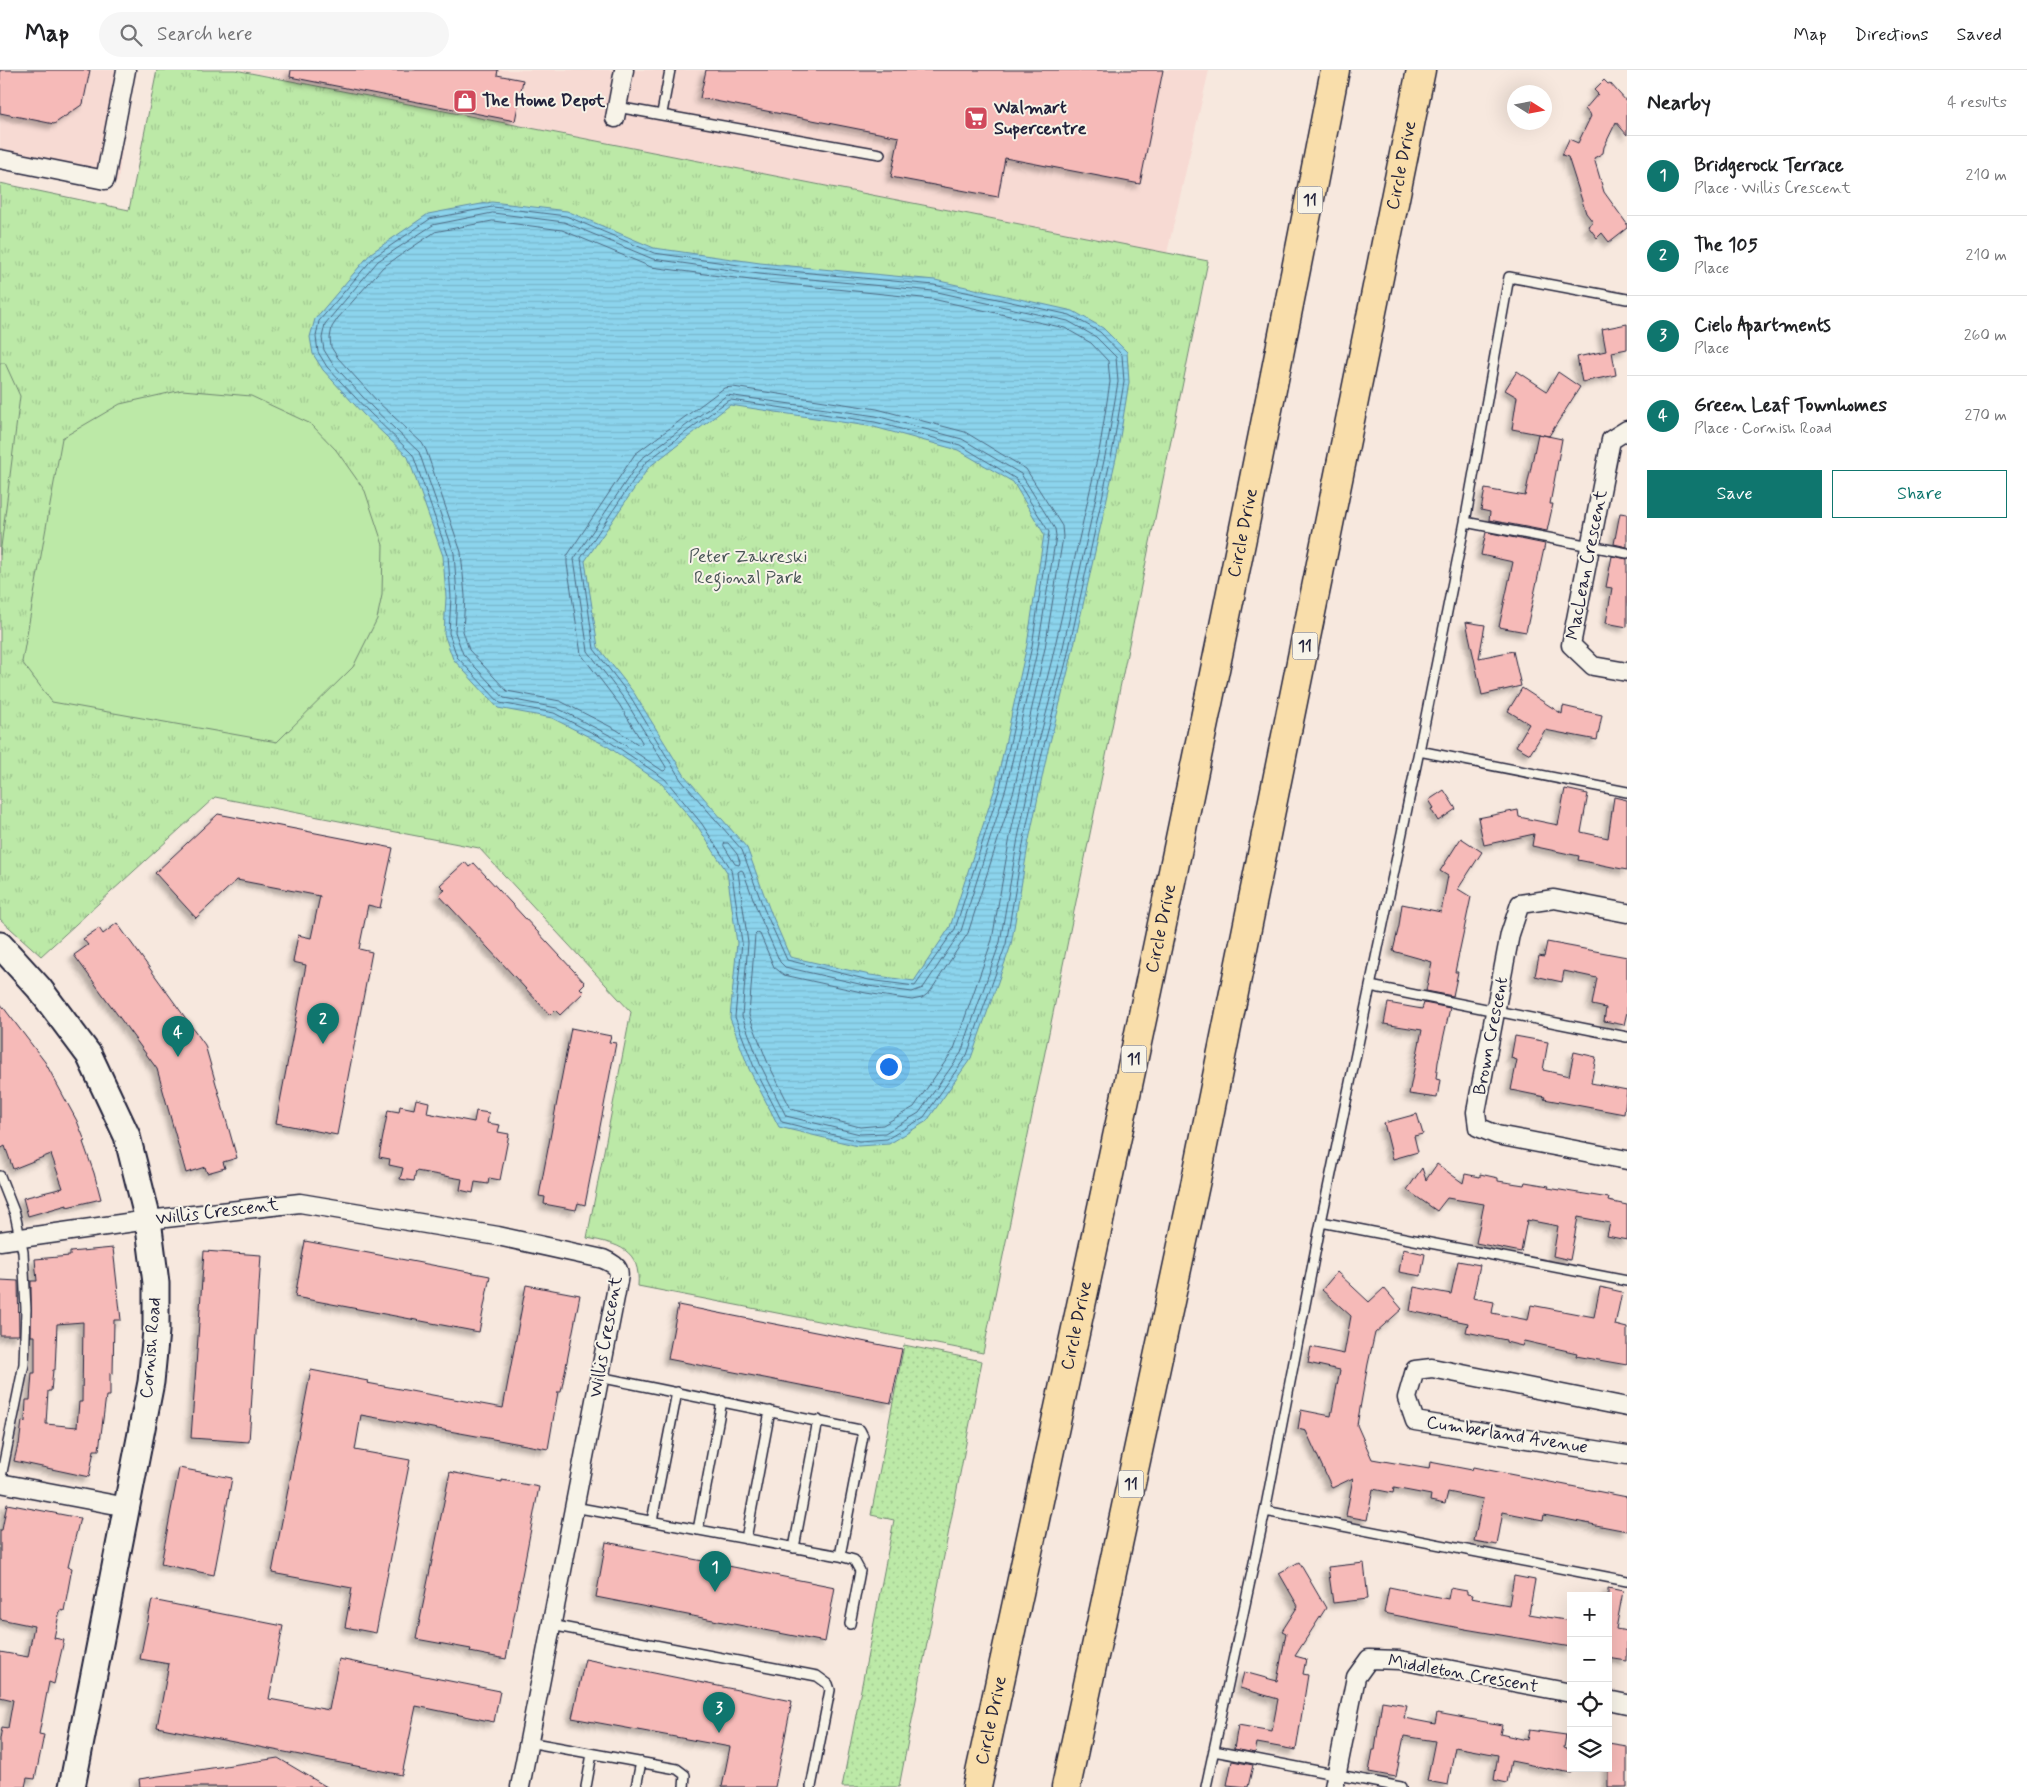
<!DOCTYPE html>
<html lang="en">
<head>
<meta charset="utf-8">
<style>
  :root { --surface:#fff; --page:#f6f6f6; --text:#202124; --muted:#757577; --line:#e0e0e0; --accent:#0f766e }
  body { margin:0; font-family:Mynerve,sans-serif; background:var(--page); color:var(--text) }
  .controls { position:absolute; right:15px; bottom:15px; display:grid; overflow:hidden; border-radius:0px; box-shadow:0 5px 20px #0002 }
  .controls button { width:45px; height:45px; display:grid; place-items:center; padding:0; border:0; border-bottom:1px solid var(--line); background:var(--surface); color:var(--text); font:25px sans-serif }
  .compass { position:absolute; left:1507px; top:15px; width:45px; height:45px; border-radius:50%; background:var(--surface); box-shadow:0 5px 20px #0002; rotate:101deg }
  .you { position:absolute; left:888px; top:996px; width:18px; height:18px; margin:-12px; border:4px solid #fff; border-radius:50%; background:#1a73e8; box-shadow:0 0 0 8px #1a73e833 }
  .badge { display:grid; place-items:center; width:32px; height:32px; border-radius:50%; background:var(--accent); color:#fff; font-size:16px; font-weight:700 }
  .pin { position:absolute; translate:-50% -41px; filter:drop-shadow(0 1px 2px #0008) }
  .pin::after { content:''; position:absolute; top:26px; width:18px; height:15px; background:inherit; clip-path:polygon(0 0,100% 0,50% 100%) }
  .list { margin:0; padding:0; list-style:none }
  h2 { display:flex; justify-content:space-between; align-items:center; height:65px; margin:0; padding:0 20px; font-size:21px }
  h2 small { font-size:16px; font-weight:400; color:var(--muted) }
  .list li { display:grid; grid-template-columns:32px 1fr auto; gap:15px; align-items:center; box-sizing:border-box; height:80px; padding:0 20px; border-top:1px solid var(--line) }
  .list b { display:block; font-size:19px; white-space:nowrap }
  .list p { margin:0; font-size:16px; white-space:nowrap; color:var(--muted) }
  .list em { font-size:16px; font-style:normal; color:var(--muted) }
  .actions { display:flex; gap:10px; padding:15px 20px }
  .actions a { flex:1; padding:11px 0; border:1px solid var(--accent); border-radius:0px; text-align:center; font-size:18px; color:var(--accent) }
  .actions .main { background:var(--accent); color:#fff }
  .icon { flex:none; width:28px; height:28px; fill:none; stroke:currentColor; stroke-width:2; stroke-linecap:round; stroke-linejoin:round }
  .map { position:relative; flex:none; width:1627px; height:1717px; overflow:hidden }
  header { display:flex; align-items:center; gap:30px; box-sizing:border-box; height:70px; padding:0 25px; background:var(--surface); border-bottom:1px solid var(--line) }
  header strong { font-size:24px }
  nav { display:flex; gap:28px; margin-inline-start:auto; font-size:18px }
  .search { width:350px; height:45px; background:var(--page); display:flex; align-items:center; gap:12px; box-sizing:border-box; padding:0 18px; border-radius:28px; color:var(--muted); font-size:19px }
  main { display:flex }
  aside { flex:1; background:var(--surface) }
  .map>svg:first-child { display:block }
  .built { fill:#f7dad3 }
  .grass { fill:url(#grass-dots); stroke:#6f8671 }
  .park { fill:url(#park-tufts); stroke:#6f8671 }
  .garden { fill:#bce9a7; stroke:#6f8671 }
  .water { fill:url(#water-rules); stroke:#628da6; fill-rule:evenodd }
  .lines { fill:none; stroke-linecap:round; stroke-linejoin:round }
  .shore { stroke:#4c6982; stroke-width:1 }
  .building { fill:#f6bab8; stroke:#22223b; fill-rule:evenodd; filter:url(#shadow) }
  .lane-casing { stroke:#22223b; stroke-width:12 }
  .street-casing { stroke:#22223b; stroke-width:21 }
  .secondary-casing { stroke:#22223b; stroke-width:29 }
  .highway-casing { stroke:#22223b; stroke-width:31 }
  .lane { stroke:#f7f3e8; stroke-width:9 }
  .street { stroke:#f7f3e8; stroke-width:18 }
  .secondary { stroke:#f7f3e8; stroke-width:25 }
  .highway { stroke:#f9deab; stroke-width:28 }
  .labels { text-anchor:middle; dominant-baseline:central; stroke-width:4; stroke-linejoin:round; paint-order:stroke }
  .shield { fill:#f7f3e8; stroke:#62616f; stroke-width:1 }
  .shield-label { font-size:16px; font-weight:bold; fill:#22223b }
  .poi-label { font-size:18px; font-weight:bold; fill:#22223b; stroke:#f7f3e8; text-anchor:start }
  .street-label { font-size:18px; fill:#22223b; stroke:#f7f3e8 }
  .park-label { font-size:18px; fill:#485456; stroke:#f7f3e8 }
</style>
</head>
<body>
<header>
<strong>Map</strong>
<div class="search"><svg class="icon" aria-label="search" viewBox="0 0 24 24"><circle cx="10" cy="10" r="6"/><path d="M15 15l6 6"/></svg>Search here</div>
<nav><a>Map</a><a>Directions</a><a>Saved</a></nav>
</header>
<main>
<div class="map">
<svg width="1627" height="1717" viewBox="0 0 1627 1717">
  <defs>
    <pattern id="grass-dots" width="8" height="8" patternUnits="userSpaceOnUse" patternTransform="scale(1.25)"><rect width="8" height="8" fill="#bce9a7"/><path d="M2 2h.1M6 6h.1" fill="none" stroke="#a1c891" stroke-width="1.8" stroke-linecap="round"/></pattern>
    <pattern id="park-tufts" width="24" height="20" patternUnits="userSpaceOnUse" patternTransform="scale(1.25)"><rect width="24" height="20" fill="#bce9a7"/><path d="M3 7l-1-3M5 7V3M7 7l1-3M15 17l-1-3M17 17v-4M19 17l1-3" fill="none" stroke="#a1c891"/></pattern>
    <pattern id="water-rules" width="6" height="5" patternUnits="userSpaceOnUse" patternTransform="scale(1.25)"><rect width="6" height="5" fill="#8cd4ed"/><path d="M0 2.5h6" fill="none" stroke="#78b6cc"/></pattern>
    <filter id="shadow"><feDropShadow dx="-4.5" dy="4.5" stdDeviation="2.5" flood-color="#0004"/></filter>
  </defs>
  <rect width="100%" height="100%" fill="#f7e8de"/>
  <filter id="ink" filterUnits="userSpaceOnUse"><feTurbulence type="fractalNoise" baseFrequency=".02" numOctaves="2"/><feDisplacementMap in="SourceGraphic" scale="10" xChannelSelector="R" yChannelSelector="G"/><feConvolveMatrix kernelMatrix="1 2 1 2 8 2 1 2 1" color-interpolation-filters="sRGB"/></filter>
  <g filter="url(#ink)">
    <path class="built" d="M0,0h132l-14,112 -118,-23z
      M235,0h974l-42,183z"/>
    <path class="grass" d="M904,1275l78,16 -83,426h-57l52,-267 -23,-5z"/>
    <path class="park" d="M157,0h78l973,191 -225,1092 -345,-67c3,-37 -20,-42 -51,-48l44,-226 -152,-164 -264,-51 -174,159 -41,-37v-736l129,27z"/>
    <path class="garden" d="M0,293h5l15,33 -20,159z
      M182,320l69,6 60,28 25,26 29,41 18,54 -1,50 -5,24 -24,48 -76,75 -225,-40 -30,-40 40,-224 58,-34z"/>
    <path class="water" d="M492,132l75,9 87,37 106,15 175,17 138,31 30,17 24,24 2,30 -11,67 -48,214 -23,91 -18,86 -18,105 -40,113 -44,63 -38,23 -31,2 -79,-19 -30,-58 -19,-51 7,-75 -10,-71 -29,-45 -36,-43 -55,-38 -55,-28 -54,-10 -45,-49 -9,-25 2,-37 -3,-41 -35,-99 -44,-42 -41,-45 -10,-16 -3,-17 5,-18 56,-66 57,-39zM730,335l144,22 84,23 55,32 31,52 -17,111 -31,140 -46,142 -36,54 -44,-6 -80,-18 -21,-49 -22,-60 -62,-72 -51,-83 -36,-46 -13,-86 64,-94z"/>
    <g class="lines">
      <path class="shore" d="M493,137l73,9 88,37 106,15 174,17 136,30 30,17 22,23 2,27 -11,66 -47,214 -24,91 -18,86 -18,105 -39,111 -43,62 -37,22 -28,2 -77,-19 -28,-55 -19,-50 7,-75 -11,-73 -29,-45 -37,-45 -55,-37 -56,-29 -54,-10 -43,-46 -8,-24 2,-36 -3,-42 -35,-100 -45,-44 -41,-44 -9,-15 -2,-15 3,-16 55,-64 56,-38z
        M493,143l71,9 89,37 106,15 174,17 135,30 28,16 20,20 2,25 -11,65 -47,214 -24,91 -18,86 -18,104 -39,111 -42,60 -34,20 -25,1 -74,-18 -26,-52 -18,-48 6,-73 -10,-71 3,-2 2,1 15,41 22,50 5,5 83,19 44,6 11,-4 38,-57 45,-143 32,-141 18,-111 -1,-7 -34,-55 -59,-35 -86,-23 -149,-21 -86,64 -67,100 14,92 37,49 41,67v3l-3,1 -50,-34 -56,-29 -53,-10 -41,-44 -8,-22 2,-36 -3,-43 -35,-101 -47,-45 -40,-44 -8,-13 -2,-12 3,-14 53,-63 55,-36z
        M493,151l69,9 89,37 107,14 174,18 133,29 26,15 17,18 2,21 -10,64 -48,213 -23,91 -19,87 -18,103 -38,109 -40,58 -31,18 -23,2 -69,-18 -24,-48 -18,-46 6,-80 2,-2 3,1 14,33 10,8 82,18 46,7 10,-2 8,-6 38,-59 46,-143 31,-142 18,-111 -1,-11 -36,-57 -61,-37 -88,-23 -144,-22 -9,1 -89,66 -68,102v8l14,90 38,50 23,38v2l-3,1 -22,-15 -57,-29 -53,-10 -38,-41 -6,-19 2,-35 -4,-44 -35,-102 -4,-7 -44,-41 -40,-44 -7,-11 -1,-9 2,-11 6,-9 45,-51 52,-35z
        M731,330l144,22 85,23 56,34 33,53 -17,114 -32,141 -45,142 -40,57 -46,-6 -82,-20 -23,-51 -22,-59 -61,-70 -51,-84 -36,-47 -13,-91 64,-95 81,-61z
        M725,773h3l9,11 3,8 -1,3 -4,-1 -11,-18z"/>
    </g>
    <path class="building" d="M0,0h90l-7,34 -29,20 -54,-11z
      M291,0h207l-1,5 26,5 -8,41 -225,-44z
      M706,0h457l-23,114 -135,-26 -7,39 -107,-20 8,-40 -199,-39z
      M1604,10l4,4 2,-1 17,19v33l-11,-13 -12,25 -1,6 -9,5 10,34 23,32v4l-18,14 -7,-9 -5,5 -9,-12 5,-4 -7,-9 -18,-56 -6,-2 7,-16 9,4 13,-27 -6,-7 13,-15 -4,-4z
      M1627,254v25l-15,3 4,23 -34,7 -5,-25 29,-6 -4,-22z
      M1517,301l30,20 11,-19 22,15 -31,49 -37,-7 5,-32 -12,-7z
      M1538,364l24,5 -12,65h3l-6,27 -58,-11 1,-8 -9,-2 4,-21 40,7z
      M1620,443l7,1v33l-13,-3z
      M1486,462l59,12 -19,88 -27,-5 14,-65 -32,-7z
      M1612,486l15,3v68l-21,-4 6,-35 -6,-1z
      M1466,552l19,3 -6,33 34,-7 8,35 -39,9z
      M1522,618l40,26 1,-8 39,9 -5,25 -52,-10 -15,24 -14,-8 13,-22 -21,-13z
      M1565,719l23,5 -7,38 27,6 6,-41 13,3v70l-49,-10 1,-4 -47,-10 2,-12 -50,11 -6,-27 40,-8 1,7 39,8z
      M1444,720l12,19 -18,12 -7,-12 3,-1 -5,-8z
      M218,744l175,34 -13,60 -12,-3 -9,44 13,3 -35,183 -61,-12 30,-158 -13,-3 5,-27 13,3 9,-42 -83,-16 -41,38 -41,-45z
      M1461,768l21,14 -24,37 13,8 -16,75h3l-5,24 -27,-5 6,-29 -39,-11 6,-25 3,-22 39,8 7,-36 -8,-5z
      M465,792l4,5 5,-4 111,120 -5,5 4,4 -24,23 -5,-5 -5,5 -111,-120 6,-5 -5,-5z
      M117,853l88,122 32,113 -14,4 2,6 -18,5 -2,-6 -19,6 -29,-104 -83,-114 14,-10 -5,-6 16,-11 4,6z
      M1547,872l80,15v55l-3,13 -20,-4 2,-13 -14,-3 5,-27 -33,-7 -2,11 -27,-6 4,-20 5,1z
      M0,933l45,59 32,59 8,20 -2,1 11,31 7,26 -34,8v-2l-39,11 -5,-18 40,-10 -12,-34 -38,15 -8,-23 -5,3z
      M1388,933l34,6 2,-6 26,5 -12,54 -2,17 4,1 -3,18 -28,-4 13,-64 -38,-6z
      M571,958l40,8 -2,6 7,1 -31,162 -7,-2 -2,7 -32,-6 1,-7 -6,-1z
      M1515,966l33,6 -5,28 26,6 5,-24 22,5 -5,26 36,7 -3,24 -80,-15 1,-2 -34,-7 6,-30 -6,-2z
      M416,1029l13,3 -2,11 47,9 2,-11 13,2 -2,10 13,2 -2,7 11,2 -9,46 -11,-2 -1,6 -13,-2 -2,11 -13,-3 2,-11 -46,-8 -2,10 -14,-2 3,-11 -14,-3 1,-6 -11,-2 9,-47 11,2 1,-6 14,3z
      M1417,1044l6,20 -9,2 4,16 -25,7 -9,-36z
      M1437,1094l26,19 2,-9 15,3v-3l18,4v3l26,4 1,-3 24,4 -1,2 61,10 -1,3 19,4v35l-20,-4 3,-13 -32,-6 -8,43 -17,-4 5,-30 -31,-6 -6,32 -45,-9 8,-39 -37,-6 -10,13 -30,-21 15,-22 4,12z
      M305,1171l185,35 -11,56 -184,-35z
      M113,1178l8,72h-7l-1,54 -3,-1v23h-4l-7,54h-5l-5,27 -75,-16 4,-16h1l3,-24 3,1 1,-22h4l2,-27h3v-37h-4v-55h6l-2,-22 35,-3v-4zM83,1252l-1,80h-3l-2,25 -31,-3 2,-33h3l2,-21h2l2,-46z
      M1403,1179l22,5 -4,22 -22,-4z
      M204,1181l57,4 -12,187 -58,-4z
      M1458,1191l22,4 -7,33 21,4 -2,11 36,7 3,-15 63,12 6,-30 22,5 -7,33 12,3v37l-51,-9 1,-3 -53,-12 -2,5 -16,-4v-2l-40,-8 2,-9 -58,-12 4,-24 37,7z
      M1337,1202l32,30 15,-14 18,21 -27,24 -7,31 -11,61 15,34 57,10 1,-7 42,8 1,-3 154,30v34l-83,-16 -1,5 -40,-8 -6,33 -23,-4 9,-42 -35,-7 -3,12 -15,-3 1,-6 -37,-7 -1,5 -20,-4 -6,31 -21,-4 7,-38 -21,10 -26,-57 -8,-2 3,-19 30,6 9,-46 -32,-7 3,-16 33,7 7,-38 -29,-26z
      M0,1210l18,1 1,54h-19z
      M526,1215l54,10 -19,97h-3l-10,57 -187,-34 -6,35 55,10 -34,173 -31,-6 7,-39 -80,-15 39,-203 57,11 -1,2 136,25z
      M678,1235l224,44 -11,54 -223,-44z
      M179,1398l53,10 -18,97 -53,-11z
      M450,1402l52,10v-2l37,7 -33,172 -36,-7 1,-3 -55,-10z
      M7,1434l73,14 -12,49 4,1 -8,43 -4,-1 -6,28 10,2 -10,44 -5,-2 -10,52 5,1 -4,20 -5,24 -8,-1 -2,9h-25v-48l2,-12 6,1 5,-28 -13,-3v-45l28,5 6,-31 -34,-7v-89h2z
      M606,1472l229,45 -10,55 -229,-45z
      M1299,1492l27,46 -31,48 11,3 -3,15 5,1 -12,75 -39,-7 -2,10 -21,-4 4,-24 34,6 6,-32 -38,-11 4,-16 33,9 9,-48 -4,-2 16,-25 -19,-33z
      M1364,1493l4,36 -35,4 -5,-36z
      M1514,1506l21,4 -6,34 42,7v26l-106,-18 -81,-16 5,-26 59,12 2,-11 17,3v3l5,1 -1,3 38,7z
      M1608,1518l15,3 -7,38 11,2v30l-19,-3z
      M152,1530l131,26 -14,73 60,11 10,-51 161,32 -6,31 -78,-16 -14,69 -245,-48 12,-63 -29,-5z
      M585,1589l207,42 -17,86h-53l8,-40 -158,-29z
      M1382,1631l25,4 -3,13 31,6 2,-11 65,12 -2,9 27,6 2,-10 37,5 -2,13 7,2v23l-60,-12 -4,22 -13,-3 4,-25 -43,-8 -7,38 -21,-4 8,-40 -31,-5 -8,41 -27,-5 4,-22h2z
      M1608,1673l19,3v41h-19z
      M278,1688l49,29h-187l-1,-8z
      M1232,1691l21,4 -5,22 -21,-2z"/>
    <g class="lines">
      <g class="lane-casing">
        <path id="lane" d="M617,37l263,47
          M662,43l8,-43
          M1465,452l162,31
          M1419,681l208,41
          M1370,916l257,51
          M0,1106l15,38 8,38 3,57 -2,55 -24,118
          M1321,1152l306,59
          M574,1437l266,49 23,-120 -3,-6 -261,-53
          M1265,1441l362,70
          M652,1451l25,-129
          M698,1460l24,-129
          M746,1469l24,-128
          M794,1478l24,-128
          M840,1486l14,4 6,11 -10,53
          M551,1555l266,51 11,8 2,6 -19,97
          M528,1672l149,27 8,6 -1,12
          M1214,1681l187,36
          M586,1717l6,-33
          M636,1717l5,-25
          M1206,1717l59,-276 56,-289 98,-471 46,-229 44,-245 118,22"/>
      </g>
      <g class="street-casing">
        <path id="street" d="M615,48l9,-48
          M0,89l105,21 21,-110
          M1627,360l-16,10 -40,205 22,21 34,6
          M1627,843l-73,-14 -34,5 -10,30 -34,178 2,15 19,8 130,25
          M0,1171l148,-21 152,-17 198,33 105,23c21,9 16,13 13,33l-96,495
          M1627,1337l-195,-39 -17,2 -8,28 8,23 212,34
          M0,1413l127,24
          M1608,1630l19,4
          M1334,1717l22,-110 13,-18 31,1 171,33"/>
      </g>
      <g class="secondary-casing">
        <path id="secondary" d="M0,875l39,43 50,67 38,81 21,84 8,63v48l-5,51 -79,405"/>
      </g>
      <g class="highway-casing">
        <g id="highway">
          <path id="s1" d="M977,1717c124,-571 247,-1143 358,-1717"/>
          <path id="s2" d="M1066,1717l130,-607 225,-1110"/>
        </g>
      </g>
      <use href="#lane" class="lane"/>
      <use href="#street" class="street"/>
      <use href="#secondary" class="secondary"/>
      <use href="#highway" class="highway"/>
    </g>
  </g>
  <defs>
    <g id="shop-square" transform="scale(1.25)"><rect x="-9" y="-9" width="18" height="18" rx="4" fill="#d1495b" stroke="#f7f3e8"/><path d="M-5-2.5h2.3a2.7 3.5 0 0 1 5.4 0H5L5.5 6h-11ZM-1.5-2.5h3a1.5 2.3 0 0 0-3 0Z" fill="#fff"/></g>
    <g id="supermarket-square" transform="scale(1.25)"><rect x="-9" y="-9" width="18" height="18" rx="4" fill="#d1495b" stroke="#f7f3e8"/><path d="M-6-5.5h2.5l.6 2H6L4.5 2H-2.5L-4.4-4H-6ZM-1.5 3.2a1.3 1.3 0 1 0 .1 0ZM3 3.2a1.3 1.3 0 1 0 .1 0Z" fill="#fff"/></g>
  </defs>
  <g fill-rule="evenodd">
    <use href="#shop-square" x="465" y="31"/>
    <use href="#supermarket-square" x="976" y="48"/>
  </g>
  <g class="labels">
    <g class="shield">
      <rect x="1297.5" y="116.5" width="25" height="27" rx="4"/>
      <rect x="1292.5" y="562.5" width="25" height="27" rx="4"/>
      <rect x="1121.5" y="975.5" width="25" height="27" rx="4"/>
      <rect x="1118.5" y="1400.5" width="25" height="27" rx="4"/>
    </g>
    <g class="shield-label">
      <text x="1310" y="130">11</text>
      <text x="1305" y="576">11</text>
      <text x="1134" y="989">11</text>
      <text x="1131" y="1414">11</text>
    </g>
    <g class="poi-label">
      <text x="482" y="31">The Home Depot</text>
      <text x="994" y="38">Walmart<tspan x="994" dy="21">Supercentre</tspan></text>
    </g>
    <g class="street-label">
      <text stroke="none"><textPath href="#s2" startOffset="1656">Circle Drive</textPath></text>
      <text stroke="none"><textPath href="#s1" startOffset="1282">Circle Drive</textPath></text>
      <text transform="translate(1587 495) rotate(-79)">MacLean Crescent</text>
      <text stroke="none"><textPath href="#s1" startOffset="878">Circle Drive</textPath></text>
      <text transform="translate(1491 966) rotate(-79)">Brown Crescent</text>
      <text transform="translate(217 1142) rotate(-7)">Willis Crescent</text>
      <text stroke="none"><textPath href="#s1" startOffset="472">Circle Drive</textPath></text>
      <text transform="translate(606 1267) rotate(-80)">Willis Crescent</text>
      <text transform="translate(151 1278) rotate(-85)">Cornish Road</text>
      <text transform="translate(1507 1365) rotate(9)">Cumberland Avenue</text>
      <text transform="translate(1463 1604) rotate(10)">Middleton Crescent</text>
      <text stroke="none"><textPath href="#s1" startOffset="68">Circle Drive</textPath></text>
    </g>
    <g class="park-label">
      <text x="748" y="487">Peter Zakreski<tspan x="748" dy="21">Regional Park</tspan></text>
    </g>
  </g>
</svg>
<div class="controls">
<button>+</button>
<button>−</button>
<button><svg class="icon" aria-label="locate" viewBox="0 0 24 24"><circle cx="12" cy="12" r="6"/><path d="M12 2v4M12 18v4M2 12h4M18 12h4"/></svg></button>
<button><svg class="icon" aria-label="layers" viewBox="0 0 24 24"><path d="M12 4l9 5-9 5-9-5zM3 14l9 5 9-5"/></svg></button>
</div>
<svg class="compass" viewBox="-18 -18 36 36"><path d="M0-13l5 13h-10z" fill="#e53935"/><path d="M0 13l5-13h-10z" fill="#757577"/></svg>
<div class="you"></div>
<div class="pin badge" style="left:715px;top:1522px">1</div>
<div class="pin badge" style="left:323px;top:974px">2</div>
<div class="pin badge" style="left:719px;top:1663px">3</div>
<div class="pin badge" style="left:178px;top:987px">4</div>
</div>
<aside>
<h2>Nearby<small>4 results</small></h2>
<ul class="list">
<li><span class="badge">1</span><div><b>Bridgerock Terrace</b><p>Place · Willis Crescent</p></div><em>210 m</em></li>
<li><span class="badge">2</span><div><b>The 105</b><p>Place</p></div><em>210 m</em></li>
<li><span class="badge">3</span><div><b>Cielo Apartments</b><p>Place</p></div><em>260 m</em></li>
<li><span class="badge">4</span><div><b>Green Leaf Townhomes</b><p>Place · Cornish Road</p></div><em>270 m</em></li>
</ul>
<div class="actions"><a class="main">Save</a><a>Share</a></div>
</aside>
</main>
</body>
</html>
